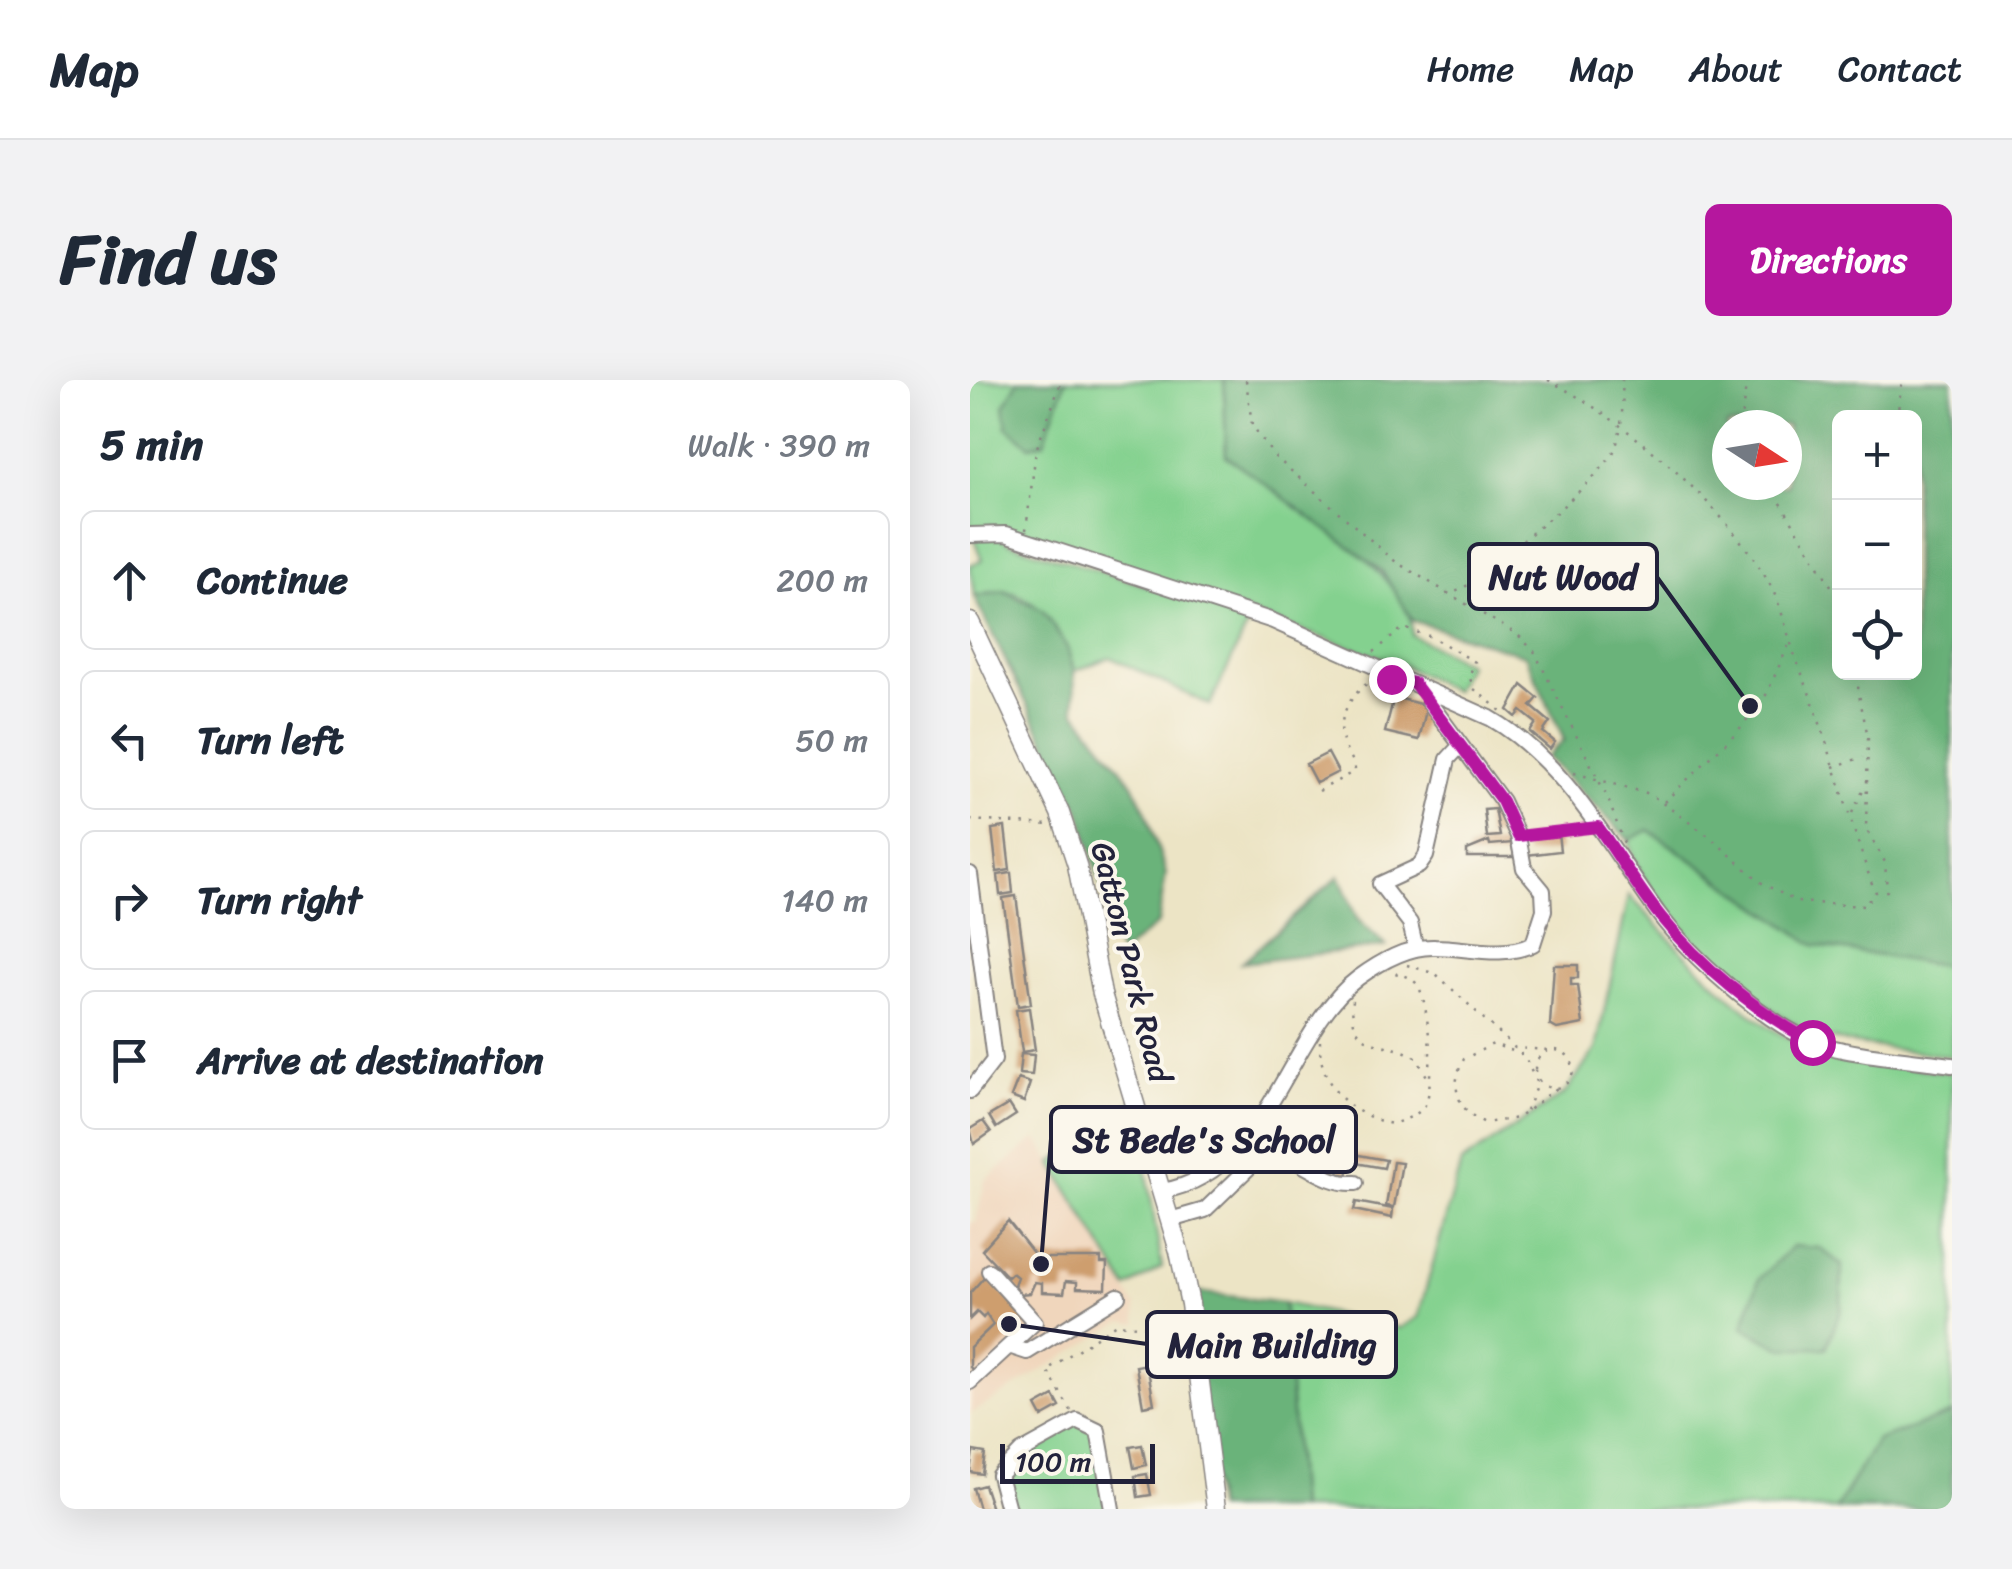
<!DOCTYPE html>
<html lang="en">
<head>
<meta charset="utf-8">
<style>
  :root { --surface:#fff; --page:#f2f2f3; --text:#1f2937; --muted:#747a83; --line:#e0e1e3; --accent:#b5179e }
  body { margin:0; font-family:Sriracha,sans-serif; background:var(--page); color:var(--text) }
  .controls { position:absolute; right:30px; top:30px; display:grid; overflow:hidden; border-radius:15px; box-shadow:0 10px 40px #0002 }
  .controls button { width:90px; height:90px; display:grid; place-items:center; padding:0; border:0; border-bottom:2px solid var(--line); background:var(--surface); color:var(--text); font:50px sans-serif }
  .compass { position:absolute; left:742px; top:30px; width:90px; height:90px; border-radius:50%; background:var(--surface); box-shadow:0 10px 40px #0002; rotate:102deg }
  .scale { position:absolute; left:30px; bottom:25px; width:155px; box-sizing:border-box; padding-left:10px; border:5px solid #22223b; border-top:0; font-size:28px; line-height:35px; white-space:nowrap; color:#22223b; -webkit-text-stroke:8px #fbf7ec; paint-order:stroke }
  .stop { position:absolute; width:30px; height:30px; margin:-22px; border:8px solid #b5179e; border-radius:50%; background:#fff }
  .stop.end { background:#b5179e; border-color:#fff; box-shadow:0 2px 10px #0008 }
  .list { margin:0; padding:0; list-style:none }
  h2 { display:flex; justify-content:space-between; align-items:center; height:130px; margin:0; padding:0 40px; font-size:42px }
  h2 small { font-size:32px; font-weight:400; color:var(--muted) }
  .list li { display:grid; grid-template-columns:65px 1fr auto; gap:30px; align-items:center; box-sizing:border-box; height:140px; margin:0 20px 20px; padding:0 20px; border:2px solid var(--line); border-radius:15px }
  .list b { display:block; font-size:38px; white-space:nowrap }
  .list em { font-size:32px; font-style:normal; color:var(--muted) }
  .icon { flex:none; width:55px; height:55px; fill:none; stroke:currentColor; stroke-width:2; stroke-linecap:round; stroke-linejoin:round }
  .map { position:relative; flex:none; width:982px; height:1129px; overflow:hidden; border-radius:15px }
  header { display:flex; align-items:center; gap:60px; box-sizing:border-box; height:140px; padding:0 50px; background:var(--surface); border-bottom:2px solid var(--line) }
  header strong { font-size:48px }
  nav { display:flex; gap:55px; margin-inline-start:auto; font-size:35px }
  .intro { display:flex; align-items:center; justify-content:space-between; box-sizing:border-box; height:240px; padding:0 60px }
  h1 { margin:0; font-size:70px }
  .button { padding:25px 45px; border-radius:15px; background:var(--accent); color:#fff; font-size:35px; font-weight:700 }
  main { display:flex; gap:60px; padding:0 60px }
  aside { flex:1; background:var(--surface); border-radius:15px; box-shadow:0 10px 40px #0002 }
  .map>svg:first-child { display:block }
  .built { fill:#f0d6bc }
  .green { fill:#84d18f; stroke:#537a65; stroke-width:2.5 }
  .forest { fill:#6bb37a; stroke:#466a5a; stroke-width:2.5; fill-rule:evenodd }
  .building { fill:#ce9e6e }
  .lines { fill:none; stroke-linecap:round; stroke-linejoin:round }
  .minor-casing { stroke:#878380; stroke-width:18 }
  .major-casing { stroke:#878380; stroke-width:21 }
  .path { stroke:#878380; stroke-width:2.5; stroke-dasharray:2.5 8; stroke-linecap:butt }
  .minor { stroke:#fff; stroke-width:14 }
  .major { stroke:#fff; stroke-width:18 }
  .route { stroke:#b5179e; stroke-width:12 }
  .labels { text-anchor:middle; dominant-baseline:central; stroke-width:8; stroke-linejoin:round; paint-order:stroke }
  .street-label { font-size:32px; fill:#22223b; stroke:#fbf7ec }
  .leader { fill:none; stroke:#22223b; stroke-width:4 }
  .callout-dot { fill:#22223b; stroke:#fbf7ec; stroke-width:4 }
  .callout { fill:#fbf7ec; stroke:#22223b; stroke-width:4 }
  .callout-label { font-size:35px; text-anchor:middle; font-weight:bold; fill:#22223b }
</style>
</head>
<body>
<header>
<strong>Map</strong>
<nav><a>Home</a><a>Map</a><a>About</a><a>Contact</a></nav>
</header>
<div class="intro"><h1>Find us</h1><a class="button">Directions</a></div>
<main>
<aside>
<h2>5 min<small>Walk · 390 m</small></h2>
<ul class="list">
<li><svg class="icon" aria-label="ahead" viewBox="0 0 24 24"><path d="M12 20V5M6 11l6-6 6 6"/></svg><div><b>Continue</b></div><em>200 m</em></li>
<li><svg class="icon" aria-label="left" viewBox="0 0 24 24"><path d="M17 20v-9H6M10 6l-5 5 5 5"/></svg><div><b>Turn left</b></div><em>50 m</em></li>
<li><svg class="icon" aria-label="right" viewBox="0 0 24 24"><path d="M7 20v-9h11M14 6l5 5-5 5"/></svg><div><b>Turn right</b></div><em>140 m</em></li>
<li><svg class="icon" aria-label="arrive" viewBox="0 0 24 24"><path d="M6 21V4h12l-3 4 3 4H6"/></svg><div><b>Arrive at destination</b></div></li>
</ul>
</aside>
<div class="map">
<svg width="982" height="1129" viewBox="0 0 982 1129">
  <rect width="100%" height="100%" fill="#fbf7ec"/>
  <filter id="ink" filterUnits="userSpaceOnUse"><feTurbulence type="fractalNoise" baseFrequency=".01" numOctaves="2"/><feDisplacementMap in="SourceGraphic" scale="20" xChannelSelector="R" yChannelSelector="G"/><feConvolveMatrix kernelMatrix="1 2 1 2 8 2 1 2 1" color-interpolation-filters="sRGB"/></filter>
  <filter id="wash" filterUnits="userSpaceOnUse"><feTurbulence type="fractalNoise" baseFrequency=".0048" numOctaves="4" result="noise"/><feDisplacementMap in="SourceGraphic" scale="40" xChannelSelector="R" yChannelSelector="G"/><feGaussianBlur stdDeviation="2.25" result="paint"/><feColorMatrix in="noise" values="0 0 0 0 0 0 0 0 0 0 0 0 0 0 0 0 0 1.4 0 .05"/><feComposite in="paint" operator="in"/></filter>
  <g filter="url(#wash)">
    <rect width="100%" height="100%" fill="#ece4c5"/>
    <path class="built" d="M67,758l99,168 1,18 -15,-2 -152,92v-192h6l9,-42z"/>
    <path class="green" d="M0,0h49l25,62 22,-62h158l2,76c48,35 189,117 186,179l56,29 -14,27 -56,-28 -409,-138 17,17 245,76 -41,87 -100,-48 -35,14c-10,-32 -34,-74 -70,-80 -9,-1 -23,4 -31,6l-4,-32 12,-5 -8,-21 -4,1z
      M679,450l165,115 138,14v98c-44,-8 -94,-9 -136,-23 -53,-18 -181,-138 -187,-194z
      M659,515c45,48 118,130 180,153 40,15 100,18 143,25v436h-653l-15,-206 116,25 18,-11 43,-154 104,-70 31,-44z
      M165,719l27,168 -35,21 -75,-125z
      M107,1041l21,10 13,78h-102l-10,-34z"/>
    <path class="forest" d="M49,0h47l-22,62 -14,4 -23,-19 -3,-21z
      M254,0h728v584l-4,3 -134,-22 -165,-115 -20,10 -83,-83 18,-17 -39,-85 -112,-34 -31,-50 -156,-116zM869,38h75v254h-75zM757,45h60v60h-60z
      M34,211l38,19 25,37 7,24 1,40 58,73 13,28 20,61 -8,50 -38,32 -40,-144 -106,-214z
      M369,496l18,43 29,27 -145,17z
      M823,866l27,2 22,17 -1,45 -15,38h-44l-39,-21 16,-48z
      M217,911l97,12 15,206h-83z
      M982,1033v96h-116l41,-69z"/>
    <g id="blocks">
      <path class="building" d="M552,305l16,13 -7,8 19,16 -7,10 12,10 -5,7 -20,-17 6,-9 -15,-12 -5,6 -8,-7z
        M424,317l33,9 -8,34 -34,-8z
        M358,373l10,19 -22,11 -10,-19z
        M525,429l5,27 -13,1 -3,-27z
        M35,447l5,43 -13,2 -5,-43z
        M588,453l2,18 -34,4 -3,-17z
        M519,461l1,4 22,-2 2,14h-47v-7z
        M41,493l2,20 -13,2 -2,-20z
        M46,516l15,108 -13,2 -15,-108z
        M584,585h24v13h-7v7h7l5,39 -26,5 -7,-4z
        M59,628l6,42 -13,2 -6,-42z
        M51,674l13,1 -2,20 -13,-1z
        M48,699l12,4 -6,19 -13,-5z
        M39,724l7,11 -20,13 -7,-12z
        M13,741l8,11 -17,12 -4,-15z
        M373,772l43,8 -2,8 -34,-6 -4,19 -8,-1z
        M423,782l9,1 -8,44 -8,-1z
        M386,822l37,7 -1,9 -38,-8z
        M38,841l26,33 8,4h59v5h6l-1,26 -29,-1v-6l-11,-1 -2,12 -22,-1v-9l-7,-1 -5,11 -10,1 -6,-9 3,-8 -5,-4 -4,4 -26,-27z
        M15,896l45,43 -55,54 -5,-6v-20l23,-22 -7,-11 -3,4 -6,-6 -7,7v-26z
        M177,984l7,40 -11,2 -7,-40z
        M84,1016l6,11 -18,10 -6,-11z
        M172,1065l4,20 -12,3 -4,-21z
        M3,1071l12,2 -3,21 -12,-2z
        M177,1094l4,21 -13,2 -3,-21z
        M14,1105l8,24h-13l-6,-21z"/>
    </g>
  </g>
  <g filter="url(#ink)">
    <use href="#blocks" fill-opacity="0" stroke="#878380" stroke-width="2.5"/>
    <g class="lines">
      <g class="minor-casing">
        <path id="minor" d="M0,155l36,-1 267,87 217,97c74,42 119,128 168,195 32,43 102,105 151,127 34,15 104,19 143,25
          M0,494l24,186 -24,31
          M446,569l-6,-26 -30,-39 39,-18 7,-10 22,-97 12,-13
          M192,811c108,-18 125,-160 196,-213 22,-16 49,-32 77,-31 31,0 68,12 98,-3l11,-34 -1,-19 -19,-23 -6,-32 -16,-35 -73,-99
          M200,840l35,-10 61,-59c34,4 55,34 90,32
          M42,967l15,5 91,-56
          M0,1002l65,-60 -46,-51
          M38,1129l-9,-34 22,-23 56,-31 21,10 14,78"/>
      </g>
      <g class="major-casing">
        <path id="major" d="M0,242l90,191 17,52 25,129 77,257 11,53 26,205"/>
      </g>
      <path class="path" d="M276,0l6,45 22,31 122,106 122,73 16,16 74,148 16,44
        M578,0c79,41 177,125 221,203 15,27 19,58 31,86 29,72 48,149 75,223
        M927,38l5,-38
        M770,45l7,-45
        M800,105l69,114
        M56,150l10,-80 26,-70
        M476,214l15,-4c30,-23 142,-111 154,-141 8,-21 8,-47 7,-69
        M404,272l29,-24 29,9 43,25 -6,14 5,13 27,22
        M863,387l30,-10
        M604,393l76,21 61,44 51,45 35,19 67,4 11,-14 12,-1 -2,-29 -19,-33 2,-92 -10,-47 2,-18
        M349,411l36,-20c0,-12 -9,-17 -12,-29 -7,-26 9,-49 29,-62
        M694,422l73,-70 29,-37 24,-53
        M882,433l12,-24
        M0,440l78,5
        M560,454l56,-7
        M437,585l29,9 79,74 34,2
        M383,620c-6,52 33,39 63,57l13,23
        M350,661c-2,44 30,74 72,83 12,-4 26,-8 33,-19 10,-17 5,-108 -9,-122 -8,-8 -17,-10 -28,-10
        M565 689a19 19 0 1 1 38 0a19 19 0 1 1-38 0Z
        M556,731l11,-27 -13,-29 -31,-11 -29,15c-15,26 -7,52 21,64l33,-5 39,-30
        M101,1031l-24,-41 69,-46 61,6"/>
      <use href="#minor" class="minor"/>
      <use href="#major" class="major"/>
    </g>
  </g>
  <g class="lines" filter="url(#ink)">
    <path class="route" d="M421,299l23,4 88,118 16,35 80,-9c21,29 40,62 63,90 40,50 96,94 151,125"/>
  </g>
  <g class="labels">
    <g class="street-label">
      <text transform="translate(161 582) rotate(76)">Gatton Park Road</text>
    </g>
  </g>
  <path class="leader" d="M780 326L687 197M71 884L81 759M39 944L177 964"/>
  <g class="callout-dot">
    <circle cx="780" cy="326" r="10"/>
    <circle cx="71" cy="884" r="10"/>
    <circle cx="39" cy="944" r="10"/>
  </g>
  <g class="callout">
    <rect x="499" y="164" width="188" height="65" rx="10"/>
    <rect x="81" y="727" width="305" height="65" rx="10"/>
    <rect x="177" y="932" width="249" height="65" rx="10"/>
  </g>
  <g class="callout-label">
    <text x="593" y="209">Nut Wood</text>
    <text x="234" y="772">St Bede's School</text>
    <text x="302" y="977">Main Building</text>
  </g>
</svg>
<div class="controls">
<button>+</button>
<button>−</button>
<button><svg class="icon" aria-label="locate" viewBox="0 0 24 24"><circle cx="12" cy="12" r="6"/><path d="M12 2v4M12 18v4M2 12h4M18 12h4"/></svg></button>
</div>
<svg class="compass" viewBox="-18 -18 36 36"><path d="M0-13l5 13h-10z" fill="#e53935"/><path d="M0 13l5-13h-10z" fill="#747a83"/></svg>
<div class="scale">100 m</div>
<div class="stop" style="left:842px;top:662px"></div>
<div class="stop end" style="left:421px;top:299px"></div>
</div>
</main>
</body>
</html>
